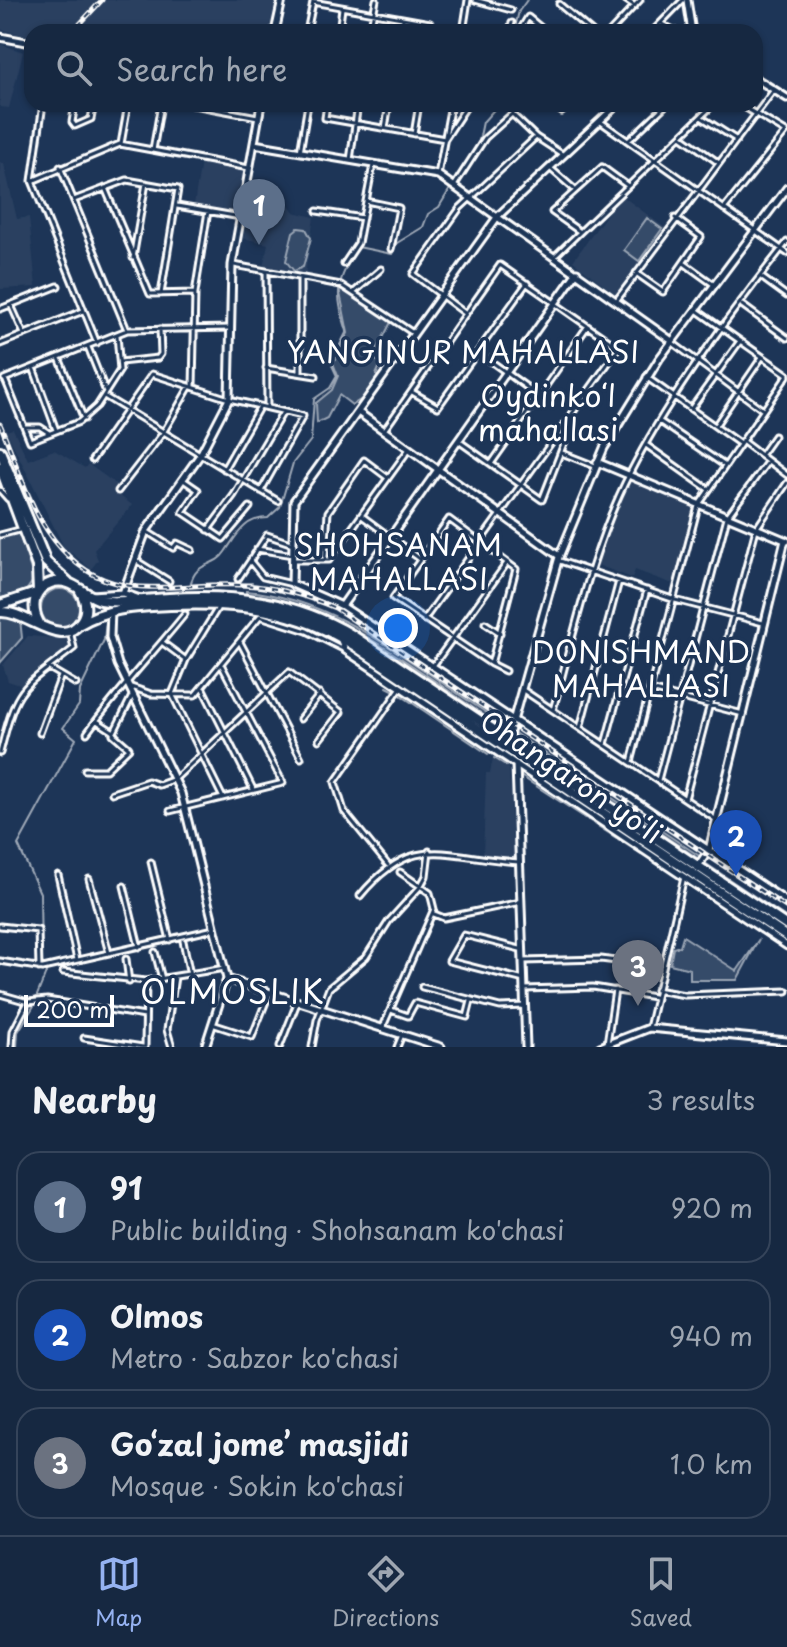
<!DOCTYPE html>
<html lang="en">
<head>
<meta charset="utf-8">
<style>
  :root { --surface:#162841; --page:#23344c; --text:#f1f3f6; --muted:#9ea6b1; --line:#35445a; --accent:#95b2f1 }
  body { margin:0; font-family:"Playpen Sans",sans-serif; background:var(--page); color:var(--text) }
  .scale { position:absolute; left:24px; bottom:20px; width:90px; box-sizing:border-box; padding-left:8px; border:4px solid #fff; border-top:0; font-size:22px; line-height:28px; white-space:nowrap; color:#fff; -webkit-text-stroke:6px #1d3557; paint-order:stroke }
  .you { position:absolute; left:398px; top:628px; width:28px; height:28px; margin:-20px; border:6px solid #fff; border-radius:50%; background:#1a73e8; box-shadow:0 0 0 12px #1a73e833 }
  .badge { display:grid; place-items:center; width:52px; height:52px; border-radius:50%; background:var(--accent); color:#fff; font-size:26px; font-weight:700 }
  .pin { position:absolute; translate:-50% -66px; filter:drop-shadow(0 2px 4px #0008) }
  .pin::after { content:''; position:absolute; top:42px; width:28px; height:24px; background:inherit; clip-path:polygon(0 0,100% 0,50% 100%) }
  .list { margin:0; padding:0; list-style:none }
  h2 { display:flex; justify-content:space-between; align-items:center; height:104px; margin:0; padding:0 32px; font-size:34px }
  h2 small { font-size:26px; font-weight:400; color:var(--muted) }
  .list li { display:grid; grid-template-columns:52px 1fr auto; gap:24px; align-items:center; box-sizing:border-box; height:112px; margin:0 16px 16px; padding:0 16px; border:2px solid var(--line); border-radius:24px }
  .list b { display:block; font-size:30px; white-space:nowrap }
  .list p { margin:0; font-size:26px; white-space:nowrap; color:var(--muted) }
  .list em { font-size:26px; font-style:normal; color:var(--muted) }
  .icon { flex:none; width:44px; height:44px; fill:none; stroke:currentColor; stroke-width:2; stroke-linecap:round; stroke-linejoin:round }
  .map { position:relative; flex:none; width:787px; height:1047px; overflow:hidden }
  .search { position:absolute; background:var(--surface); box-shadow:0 2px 6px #0004; left:24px; right:24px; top:24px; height:88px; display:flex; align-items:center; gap:20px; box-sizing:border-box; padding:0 28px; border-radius:24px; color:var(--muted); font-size:30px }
  .sheet { height:488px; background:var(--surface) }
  nav { display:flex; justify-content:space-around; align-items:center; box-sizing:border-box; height:112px; border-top:2px solid var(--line); background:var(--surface); font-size:22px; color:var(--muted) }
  nav a { display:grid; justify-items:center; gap:4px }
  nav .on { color:var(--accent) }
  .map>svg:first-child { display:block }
  .built { fill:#2a4161 }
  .green { fill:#364b69; stroke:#9aa5b4; stroke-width:2 }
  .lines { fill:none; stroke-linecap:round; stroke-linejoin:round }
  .stream { stroke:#a0aab8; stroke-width:2 }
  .street-casing { stroke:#fff; stroke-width:9 }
  .secondary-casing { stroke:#fff; stroke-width:11 }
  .highway-casing { stroke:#fff; stroke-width:14 }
  .street { stroke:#1d3557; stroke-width:3 }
  .secondary { stroke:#1d3557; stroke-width:5 }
  .highway { stroke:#1d3557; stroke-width:8 }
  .rail-casing { stroke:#fff; stroke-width:5 }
  .rail { stroke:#1d3557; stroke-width:2; stroke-dasharray:6; stroke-linecap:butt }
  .labels { text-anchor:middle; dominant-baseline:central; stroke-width:7; stroke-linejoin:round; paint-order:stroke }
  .street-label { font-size:28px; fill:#fff; stroke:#1d3557 }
  .neighbourhood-label { font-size:30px; fill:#fff; stroke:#1d3557 }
  .quarter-label { font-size:32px; letter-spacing:2px; fill:#fff; stroke:#1d3557 }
</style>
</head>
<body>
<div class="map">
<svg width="787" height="1047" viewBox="0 0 787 1047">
  <rect width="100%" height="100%" fill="#1d3557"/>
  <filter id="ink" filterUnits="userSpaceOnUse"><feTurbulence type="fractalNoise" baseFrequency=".0125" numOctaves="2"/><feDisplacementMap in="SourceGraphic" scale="16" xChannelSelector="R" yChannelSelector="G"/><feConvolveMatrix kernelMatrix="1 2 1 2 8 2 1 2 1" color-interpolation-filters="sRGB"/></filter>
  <g filter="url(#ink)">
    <path class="built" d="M0,0h277l-7,32h-238v6l-32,-9z
      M0,44l23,8 -14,56 -9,-1z
      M201,162l43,8 -6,43 -44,-8z
      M0,163l4,1 13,55 12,-2 7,70 -36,2z
      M252,193l33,6 9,13 20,5 -9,58 -42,-8 5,-23 -25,-6z
      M621,195l44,33 -48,67 -44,-34z
      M13,429l15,31 26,-10 31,18 3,-4 32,23 -4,6 16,12 -38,45 4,10 -7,9 -27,-22 -58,-116z
      M628,480l67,28 -22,76 -38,-14 -3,8 -37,-14z
      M28,636l41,3 5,2 -1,6 -50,39 -15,-5 -5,-16z
      M493,758l16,10 5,90 -31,-2 3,-83h4z"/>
    <path class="green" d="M647,218l15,11 -23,32 -15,-11z
      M298,228l8,1 5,9 -8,29 -9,4 -8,-10 7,-29z
      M339,288l52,34 -18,36 8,6 -5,11 4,3 -15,19 -13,8 -13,-10 -12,23 -10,5 -1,-20 16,-13 6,-14 -5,-13 15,-30z
      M19,533l15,46 -10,15 -24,4v-61z
      M41 608a19 19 0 1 1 38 0a19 19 0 1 1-38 0Z
      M246,591c99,8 178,85 260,134l-5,4c-77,-50 -163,-121 -255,-134z
      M11,616l9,3 2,19 -22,25v-46z
      M516,734l185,123 -2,4 -185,-123z
      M683,936l54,35 22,-32 -22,41h-47v-11l-20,-5 3,-16 7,-2z"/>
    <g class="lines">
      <path class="stream" d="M514,32l5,-21 8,-11
        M190,586l62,-3
        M152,587l38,-1c6,-27 24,-17 35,-34 12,-17 19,-34 43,-34l12,-11 13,-44 18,-23 3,-41 16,-11 7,-12 -6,-13 16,-32c-13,-40 -11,-48 11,-84l34,7 5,-11 26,-16 5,-13 11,-7 40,-66 4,-19 16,-18
        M260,595c92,17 166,83 243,133
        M387,687l6,3
        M399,694l89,60
        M515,736l184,123
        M494,758l13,8
        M519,775l122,79
        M705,863l82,55
        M36,998l10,-25 -5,-14 -1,-66 -22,-48 58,-106 -13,-11 16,-23 1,-15 24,-50 2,-19
        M17,1047l1,-15 17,-28"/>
      <g class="street-casing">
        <path id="street" d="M475,0l36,10
          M626,0l9,6
          M559,4l33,28
          M662,24l15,8
          M307,32l6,-30 117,21 2,9
          M339,32l3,-24
          M370,32l6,-32
          M401,32l2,-13
          M463,32l5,-32
          M509,32l3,-9
          M519,32l9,-15 18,15
          M610,32l30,-32
          M652,32l31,-32
          M43,104l-11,77 65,162
          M75,104l-3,18 3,4 16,-7 3,-15
          M188,104l70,13
          M327,104l-2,14 120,21 23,-35
          M551,104l11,8 9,-8
          M512,114l24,23 26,17
          M701,117l36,23
          M601,122l186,131
          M385,128l4,-24
          M414,134l5,-30
          M681,136l38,27
          M629,140l38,-36
          M121,144l7,-40
          M153,150l8,-46
          M300,152l8,-48
          M350,160l8,-56
          M60,167l67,163
          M550,168l24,21
          M438,175l13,-71
          M32,181l88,-37 129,24
          M454,186l31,-48 38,-34
          M105,188l45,106 45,-1
          M74,200l53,-20 51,9 -17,105
          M366,201l33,7 -8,41
          M177,206l64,11
          M724,209l62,-77 -47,-28
          M317,211l46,7
          M579,231l-27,-19 50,-45 26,19
          M555,256l159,-152
          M133,258l13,-75
          M684,263l29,21
          M344,264l14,-21 15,-78
          M234,265l107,20 72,48
          M266,271l1,136
          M636,273l27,19 38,-55 -26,-19
          M761,277l26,19
          M300,278v95
          M353,293l28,-24
          M616,301l158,-211
          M11,305l13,29
          M742,305l45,33
          M0,309l58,-23
          M695,309l92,65
          M466,314l-53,-40 47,-66 76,-71
          M673,343l90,67
          M0,344l83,-33
          M88,347l18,45
          M478,352l61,44
          M59,358l25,61
          M120,362l38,-4 3,-4 -1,-25
          M266,368l50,8
          M34,370l22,60
          M646,377l94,67
          M4,379l123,-49 104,-2
          M5,379l25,62 49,-19 18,-16 23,-36 -3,-35
          M193,387l2,-94 13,-82
          M412,392l26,15 89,-124
          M104,396l174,105
          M691,409l49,-68
          M659,421l65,44
          M715,426l47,-69
          M26,427h14l9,6
          M385,429l115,-164 119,83 -195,272
          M742,441l45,34
          M460,442l82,58 23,-59 -10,-5
          M646,445l62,44
          M562,453l33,13
          M762,453l12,-17
          M92,460l60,-86 77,25 74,17 -42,75
          M491,464l96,-137
          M224,469l36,-63
          M182,479l16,11 -15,22 40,27 27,-32
          M0,490l8,9
          M118,491l45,-58 27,-47
          M362,516l58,43
          M208,530l26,-35 49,-83
          M146,531l27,17 4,-5 15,7
          M0,535l23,-6
          M257,549l36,6
          M325,558l3,-46 36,-52 24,18
          M294,560h35l80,-111
          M137,561l32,20
          M560,561l115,39 88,23
          M238,579l12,-18
          M292,584l-29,-7 -13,-16 17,-26 26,9
          M219,606l-33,54 -14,34 51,104
          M485,623l15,10
          M240,642l61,116
          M163,643l23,17
          M491,664l25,-95 -67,-50 -56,79 98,66 14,7
          M432,667l75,-104
          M49,668l27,16
          M131,687l20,7 44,1 65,-79 47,15 38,19
          M203,689l50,100
          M523,690l192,129
          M651,690l92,24
          M553,710c22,-80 39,-163 77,-237 40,-79 101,-161 157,-231
          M300,719l20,-25
          M97,721l17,11
          M580,728l39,-147
          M40,733l21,-57
          M87,733c30,-42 65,-78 98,-119
          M605,744l42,-154
          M0,753c17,-69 20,-63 74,-105l-4,-17
          M631,762l67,-256 89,-130
          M85,770h21l23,-22 -16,-14 19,-38
          M658,780l69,-263 41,-56
          M112,793l36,-12 11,4 16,-6 114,-107 52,40 -22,28
          M685,799l71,-270 31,-46
          M170,811l113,-28 -61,-117
          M151,862l19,78
          M388,865l-44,-54 -9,-29 66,-95
          M58,875l19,85
          M89,879l20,74
          M124,886l15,61
          M360,896c55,-66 86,-38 159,-34
          M434,914l10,4 77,-16
          M0,926l38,4 1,38
          M183,941l7,34
          M520,949l-56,-14 -15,26 75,19
          M155,952l7,27
          M126,959l3,23
          M0,961l43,7 171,-39
          M523,961l78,-2 60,8
          M63,972l83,9 79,-13
          M422,987l78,20 25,-1
          M524,989l69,-2 61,10
          M656,990l29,5 102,-4
          M0,994l28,8 19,-2 98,16
          M391,1010l17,6 7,-13 52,14 4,-16
          M212,1024l40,13 17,-43
          M649,1028l35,-151
          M382,1029l52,-120 -4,-16 -30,-21
          M84,1038l59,9
          M607,1044l8,-54
          M280,1046l17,-43
          M12,1047l1,-16 15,-29
          M145,1047l1,-66
          M172,1047l-5,-17 8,-53
          M312,1047l5,-27 12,-32 37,-31 23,-36 31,-34 6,-11 3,-25
          M397,1047l5,-12"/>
      </g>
      <g class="secondary-casing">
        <path id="secondary" d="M687,0l5,32
          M275,32l7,-32
          M0,37l32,6
          M755,78l32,20
          M618,104l-120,112 -204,285 -2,83 50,22 445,296
          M254,144l184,31 234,166
          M358,412l201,144
          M597,462l190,79
          M123,593l23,-62 54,-76 29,-56 3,-134 29,-161
          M91,595l32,-2 17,6
          M342,606l235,-334
          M111,610l-1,27 8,27 63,129 46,186
          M340,638l5,12 442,296
          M508,739l51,-182 45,-109 55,-89 128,-171
          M516,764l10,283
          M698,866l11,-16 76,-310
          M227,979l214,68
          M205,1047l22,-68
          M600,1047l49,-19 138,13"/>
      </g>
      <g class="highway-casing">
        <path id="highway" d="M0,451l46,111 22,20
          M0,467l37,99 1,26
          M0,605l36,-12
          M0,612c26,-2 62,39 81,9 7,-10 5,-20 -1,-30
          M39,623c-8,-15 -6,-34 12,-40 20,-7 33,13 50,17 21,4 47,-1 68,-2 65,-4 126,3 183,37l435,291
          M80,624c29,-17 57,-17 90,-19 67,-3 127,4 185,41l432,291"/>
      </g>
      <use href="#street" class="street"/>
      <use href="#secondary" class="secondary"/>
      <use href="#highway" class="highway"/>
      <g class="rail-casing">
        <path id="rail" d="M78,26l24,-26
          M0,424c15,34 26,75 47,106 53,80 116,52 194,55 32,1 64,10 94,23l452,300"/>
      </g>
      <use href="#rail" class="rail"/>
    </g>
  </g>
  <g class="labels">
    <g class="street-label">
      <text transform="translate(572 776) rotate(34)">Ohangaron yoʻli</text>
    </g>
    <g class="neighbourhood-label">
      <text x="463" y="350">YANGINUR MAHALLASI</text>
      <text x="548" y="394">Oydinkoʻl<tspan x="548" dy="34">mahallasi</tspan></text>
      <text x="399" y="543">SHOHSANAM<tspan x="399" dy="34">MAHALLASI</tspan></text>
      <text x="641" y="650">DONISHMAND<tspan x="641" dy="34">MAHALLASI</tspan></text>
    </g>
    <g class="quarter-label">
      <text x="233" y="991">OLMOSLIK</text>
    </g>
  </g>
</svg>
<div class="scale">200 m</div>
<div class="you"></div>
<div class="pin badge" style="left:259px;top:245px;background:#5c6f8a">1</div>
<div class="pin badge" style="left:736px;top:876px;background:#1a4fb4">2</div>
<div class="pin badge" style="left:638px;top:1006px;background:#6b7280">3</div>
<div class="search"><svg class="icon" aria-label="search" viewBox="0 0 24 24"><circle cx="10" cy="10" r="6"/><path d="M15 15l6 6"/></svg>Search here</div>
</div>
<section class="sheet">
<h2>Nearby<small>3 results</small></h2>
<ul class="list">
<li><span class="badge" style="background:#5c6f8a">1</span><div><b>91</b><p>Public building · Shohsanam ko'chasi</p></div><em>920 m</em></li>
<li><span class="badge" style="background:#1a4fb4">2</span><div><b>Olmos</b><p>Metro · Sabzor ko'chasi</p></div><em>940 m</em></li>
<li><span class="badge" style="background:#6b7280">3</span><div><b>Go‘zal jome’ masjidi</b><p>Mosque · Sokin ko'chasi</p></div><em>1.0 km</em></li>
</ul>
</section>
<nav>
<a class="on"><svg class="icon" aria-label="map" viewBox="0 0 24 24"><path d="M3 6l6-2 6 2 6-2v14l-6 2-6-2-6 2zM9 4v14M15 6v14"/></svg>Map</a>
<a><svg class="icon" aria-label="directions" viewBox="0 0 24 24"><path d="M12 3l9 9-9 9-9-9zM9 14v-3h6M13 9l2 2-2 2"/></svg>Directions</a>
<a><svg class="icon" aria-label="saved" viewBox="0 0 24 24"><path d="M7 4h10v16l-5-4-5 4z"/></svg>Saved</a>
</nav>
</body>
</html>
